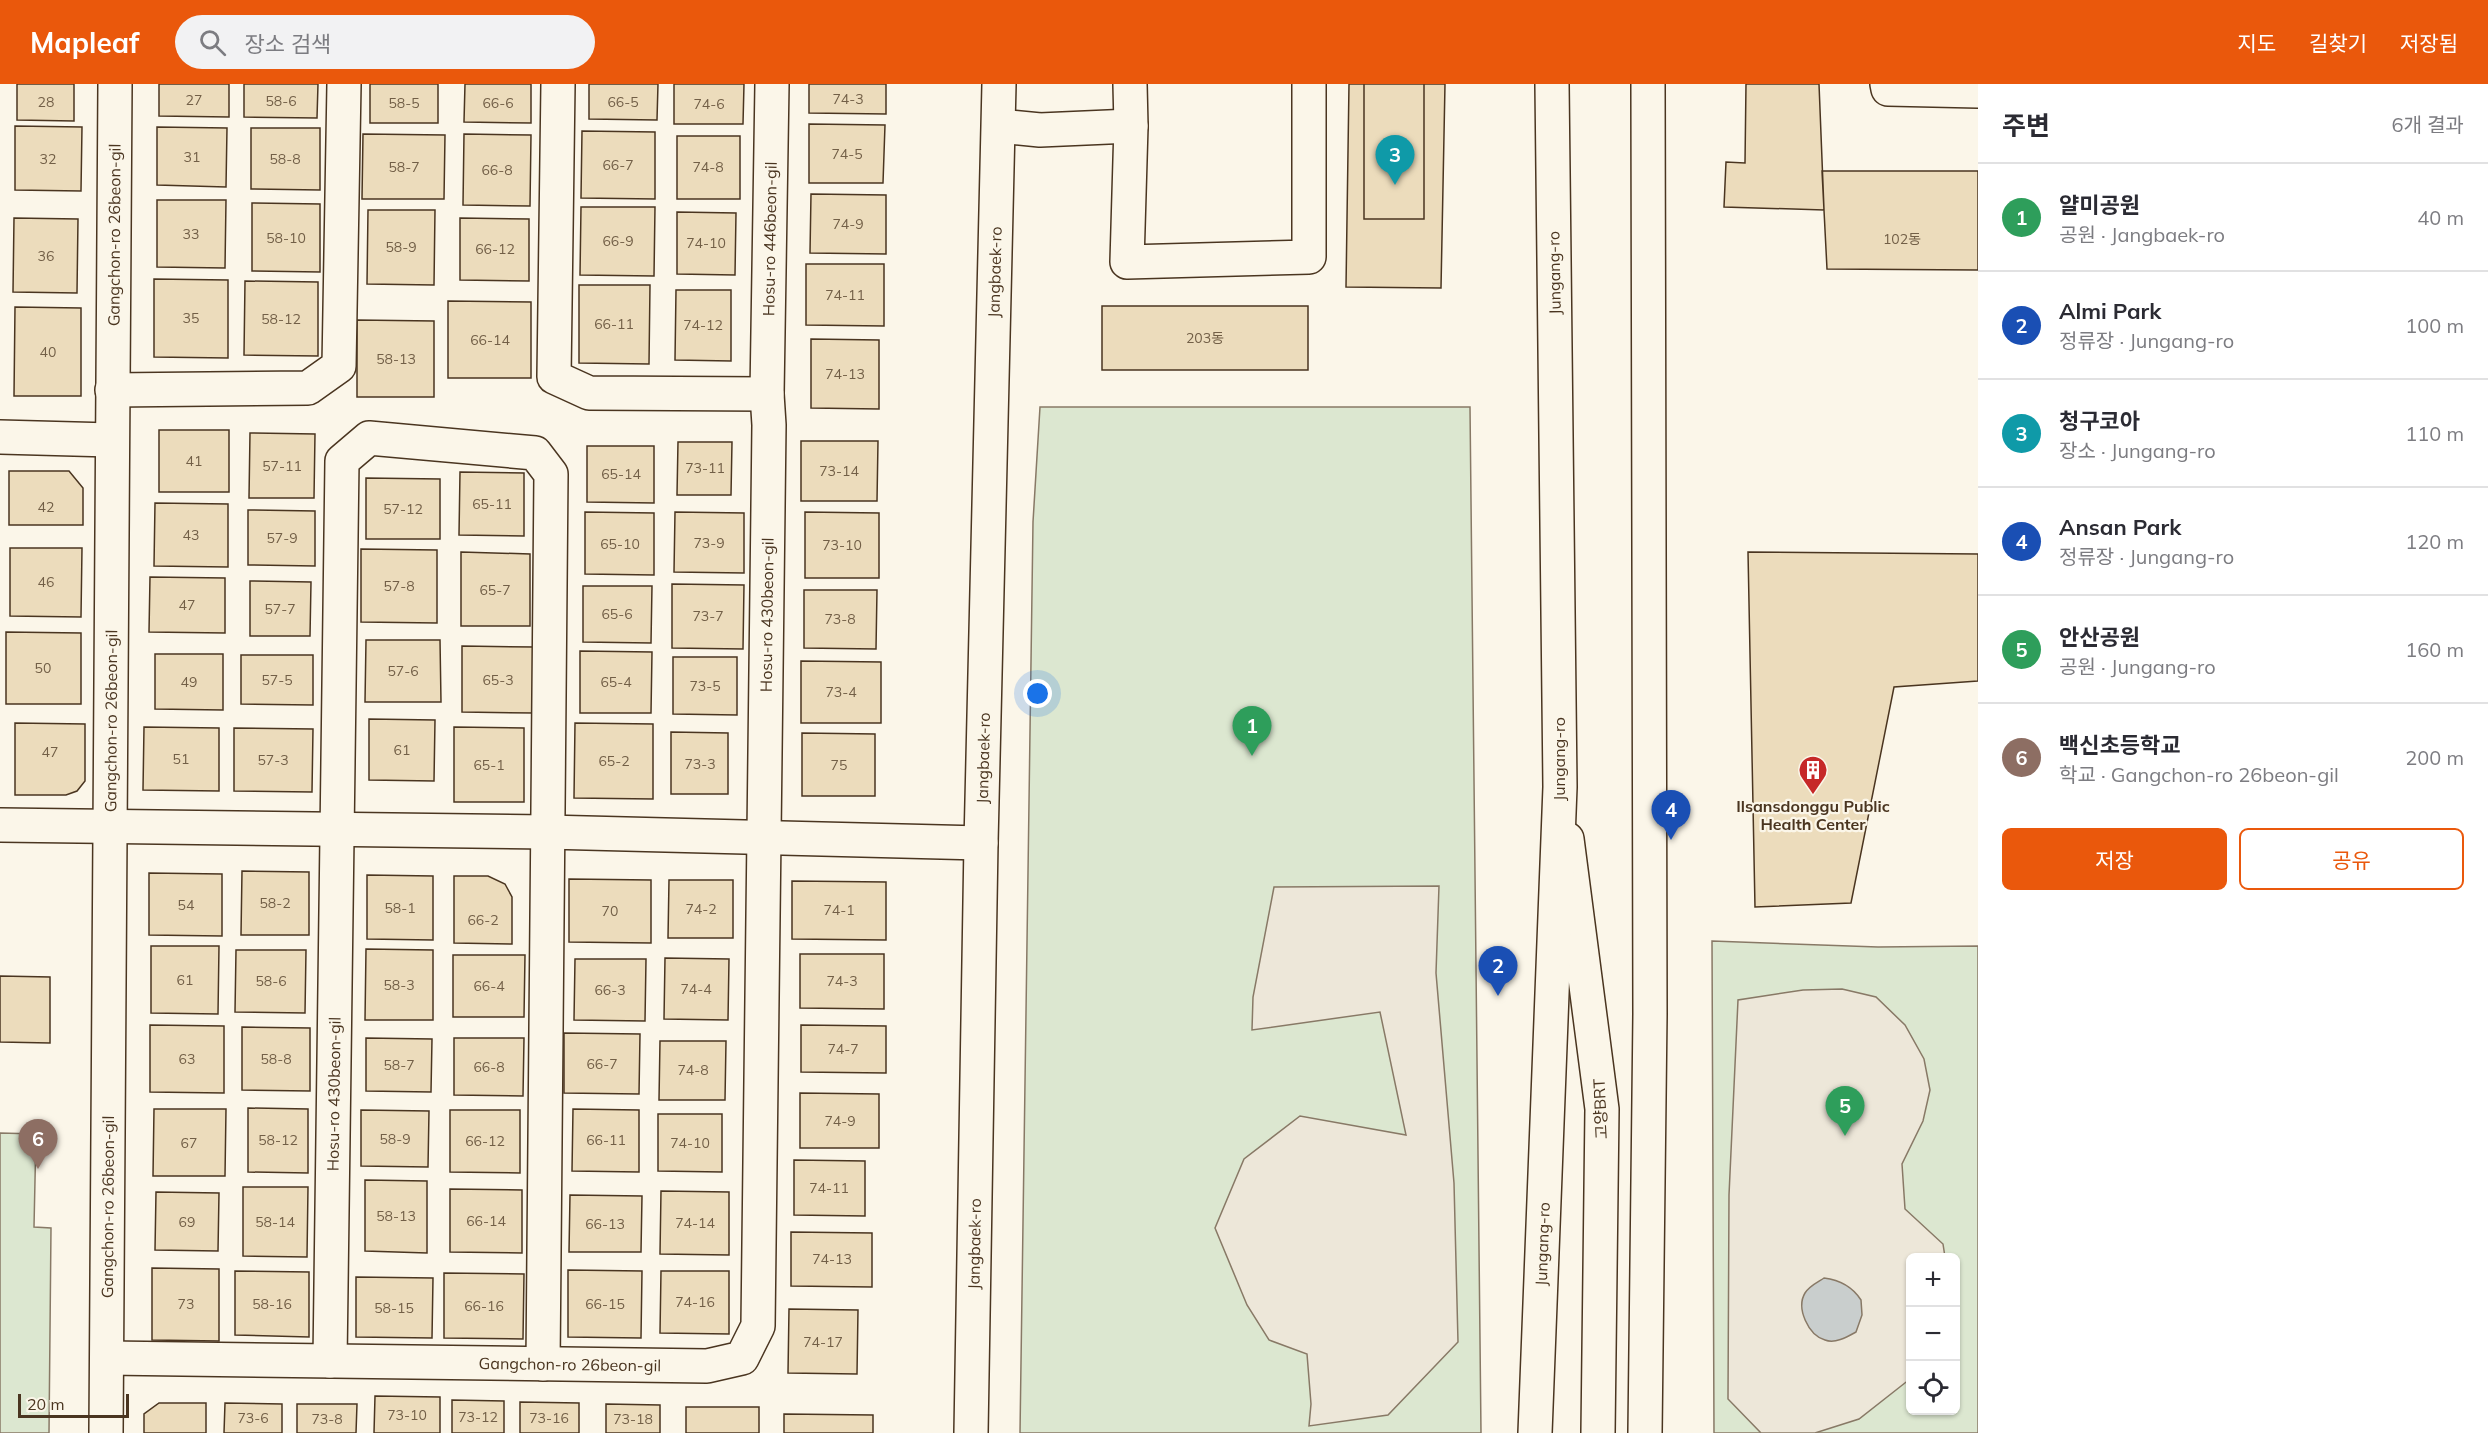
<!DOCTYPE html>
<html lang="ko">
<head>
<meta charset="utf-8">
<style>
  :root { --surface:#fff; --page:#f2f2f3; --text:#2b2b33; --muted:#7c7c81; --line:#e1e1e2; --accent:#ea580c }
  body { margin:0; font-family:Mulish,"Noto Sans KR",sans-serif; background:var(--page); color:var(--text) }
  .controls { position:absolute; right:18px; bottom:18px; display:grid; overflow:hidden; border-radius:9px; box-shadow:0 2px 4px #0004 }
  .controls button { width:54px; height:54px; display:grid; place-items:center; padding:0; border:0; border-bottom:2px solid var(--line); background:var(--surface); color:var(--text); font:30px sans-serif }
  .scale { position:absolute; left:18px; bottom:15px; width:111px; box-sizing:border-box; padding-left:6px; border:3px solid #4a3520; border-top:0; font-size:16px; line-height:21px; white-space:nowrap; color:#4a3520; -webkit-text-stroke:4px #fbf6e9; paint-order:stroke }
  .you { position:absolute; left:1038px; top:610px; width:21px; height:21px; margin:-15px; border:4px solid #fff; border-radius:50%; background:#1a73e8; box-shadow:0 0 0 9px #1a73e833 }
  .badge { display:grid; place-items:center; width:39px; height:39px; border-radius:50%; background:var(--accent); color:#fff; font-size:20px; font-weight:700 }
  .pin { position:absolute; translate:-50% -50px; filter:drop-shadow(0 2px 3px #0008) }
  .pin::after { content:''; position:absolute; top:32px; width:21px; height:18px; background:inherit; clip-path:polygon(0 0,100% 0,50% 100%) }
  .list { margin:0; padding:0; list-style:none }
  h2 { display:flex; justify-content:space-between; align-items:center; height:78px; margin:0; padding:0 24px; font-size:26px }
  h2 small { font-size:20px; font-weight:400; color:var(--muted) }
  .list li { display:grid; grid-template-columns:39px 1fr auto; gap:18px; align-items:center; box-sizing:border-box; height:108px; padding:0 24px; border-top:2px solid var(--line) }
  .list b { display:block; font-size:22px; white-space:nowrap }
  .list p { margin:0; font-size:20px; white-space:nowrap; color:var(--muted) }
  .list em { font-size:20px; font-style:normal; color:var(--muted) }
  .actions { display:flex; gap:12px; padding:18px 24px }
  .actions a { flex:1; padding:14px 0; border:2px solid var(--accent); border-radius:9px; text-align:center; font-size:21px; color:var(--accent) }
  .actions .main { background:var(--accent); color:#fff }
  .icon { flex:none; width:33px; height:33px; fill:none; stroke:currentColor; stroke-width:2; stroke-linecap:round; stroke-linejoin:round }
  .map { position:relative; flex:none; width:1978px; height:1349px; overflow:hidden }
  header { display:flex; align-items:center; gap:36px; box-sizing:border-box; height:84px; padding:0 30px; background:var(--accent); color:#fff }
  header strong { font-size:28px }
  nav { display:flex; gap:33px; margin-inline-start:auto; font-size:21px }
  .search { width:420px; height:54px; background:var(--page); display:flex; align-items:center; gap:15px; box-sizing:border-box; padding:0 21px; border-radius:33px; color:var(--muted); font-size:22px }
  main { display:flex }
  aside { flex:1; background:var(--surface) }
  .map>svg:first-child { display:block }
  .green { fill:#dce7d0; stroke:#887966; stroke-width:1.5; fill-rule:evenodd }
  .parking { fill:#ede7d9; stroke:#887966; stroke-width:1.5 }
  .water { fill:#c9cecd; stroke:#887966; stroke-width:1.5 }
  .building { fill:#ecdcbc; stroke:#4a3520; stroke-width:1.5 }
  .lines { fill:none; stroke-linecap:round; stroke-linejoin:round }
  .minor-casing { stroke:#4a3520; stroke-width:36 }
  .major-casing { stroke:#4a3520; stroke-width:36 }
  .minor { stroke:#fbf6e9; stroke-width:33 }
  .major { stroke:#fbf6e9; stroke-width:33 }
  .labels { text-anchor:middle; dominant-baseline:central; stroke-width:4.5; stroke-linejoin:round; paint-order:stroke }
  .number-label { font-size:14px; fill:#725f47 }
  .street-label { font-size:16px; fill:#4a3520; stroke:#fbf6e9 }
  .poi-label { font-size:16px; font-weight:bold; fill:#4a3520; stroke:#fbf6e9 }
</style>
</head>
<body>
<header>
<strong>Mapleaf</strong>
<div class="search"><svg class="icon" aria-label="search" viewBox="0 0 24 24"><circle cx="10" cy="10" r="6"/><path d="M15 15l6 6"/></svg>장소 검색</div>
<nav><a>지도</a><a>길찾기</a><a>저장됨</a></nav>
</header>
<main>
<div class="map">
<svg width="1978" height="1349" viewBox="0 0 1978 1349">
  <rect width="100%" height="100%" fill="#fbf6e9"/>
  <path class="green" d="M1040,323h430l11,1026h-461l13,-911z
    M1712,857l166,6 100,-1v487h-264zM1910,1174h46v152h-46z
    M0,1049l36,1 -2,93 17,1 -2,205h-49z"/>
  <path class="parking" d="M1439,802l-3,87 18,210 4,159 -70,73 -79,11 2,-22 -4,-50 -38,-14 -22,-35 -32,-77 29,-69 56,-43 106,19 -26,-123 -128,18 1,-33 21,-110z
    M1842,905l34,8 29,28 19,34 6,31 -7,31 -21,43 3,45 38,35 2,13 -35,1v121l-51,40 -44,14h-54l-33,-34 1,-204 9,-195 65,-10z"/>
  <path class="water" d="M1824,1194c16,2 28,8 37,22l1,15 -6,17c-9,5 -21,12 -31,8 -17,-5 -29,-32 -20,-47 4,-7 13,-11 19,-15z"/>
  <path class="building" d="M17,0h57v37l-57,-1z
    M159,0h70v33l-70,-1z
    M244,0h74l-1,34 -73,-1z
    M370,0h68v39h-68z
    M465,0h66v39l-67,-1z
    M589,0h69l-1,36 -68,-1z
    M674,0h70l-1,40h-69z
    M809,0h77v30l-77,-1z
    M1349,0h96l-4,204 -95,-1z
    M1364,0h60v135h-60z
    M1746,0h73l5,126 -100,-3 2,-45 19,1z
    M809,40l76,1 -2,58h-74z
    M15,42l67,1 -1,64 -66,-1z
    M157,43l70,1 -1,59 -69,-2z
    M251,44h69v62l-69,-1z
    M582,47l73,1v67l-74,-1z
    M363,50l82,1 -1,64h-82z
    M464,50l67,1 -1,71 -67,-1z
    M677,52h63v63h-63z
    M1822,87h156v99l-151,-1z
    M811,110l75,1v59l-76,-1z
    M157,116h69l-1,68 -68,-1z
    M252,119l68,1v68l-68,-1z
    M581,123h74l-1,69 -74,-1z
    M368,126h67l-1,75 -67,-1z
    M677,128l59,1 -1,62 -58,-1z
    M14,134l64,1 -1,74 -64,-1z
    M460,134l69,1v62l-69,-1z
    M806,180h78v62l-78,-1z
    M154,195l74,1v78l-74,-1z
    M245,197l73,1v74l-74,-1z
    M579,201h71l-1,79 -70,-1z
    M676,206h55v71l-56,-1z
    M448,217l83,1v76h-83z
    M1102,222h206v64h-206z
    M15,223l66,1v88h-67z
    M357,236l77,1v76h-77z
    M811,255l68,1v69l-68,-1z
    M159,346h70v62h-70z
    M250,349l65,1 -1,64h-65z
    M801,357h77l-1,60h-76z
    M678,358h54l-1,53h-54z
    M587,362h67v57l-67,-1z
    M9,387h60l14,17v37h-74z
    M460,388l64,1v63l-65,-1z
    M366,394l74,1v60h-74z
    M155,419l73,1v63l-74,-1z
    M248,426l67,1v55l-67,-1z
    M585,428l69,1v62l-69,-1z
    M675,428l69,1v60l-70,-1z
    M805,428l74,1v65h-74z
    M10,464h72l-1,69 -71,-1z
    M361,465l76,1v73l-76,-1z
    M461,468l69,2v72h-69z
    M1748,468l230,2v127l-84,6 -43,216 -96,4z
    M150,493l75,1v55l-76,-1z
    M250,497l61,1 -1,54h-60z
    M672,500l72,1 -1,64 -71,-1z
    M583,502h69l-1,57 -68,-1z
    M804,506h73l-1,59 -72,-1z
    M6,548l75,1v71h-75z
    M366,556h74l1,62h-76z
    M462,562l73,1 -1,66 -72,-1z
    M580,567l72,1 -1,61h-71z
    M155,570h68v56l-68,-1z
    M241,571h72v50l-72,-1z
    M673,573h64v58l-64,-1z
    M801,577l80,1v61h-80z
    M369,635l66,1 -1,61 -65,-1z
    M15,639l70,1v57l-8,10 -11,4h-51z
    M575,639l78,1v75l-79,-1z
    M144,643l75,1v63l-76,-1z
    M454,643l70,1v74h-70z
    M234,644l79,1 -1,63 -78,-1z
    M671,648l57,1v61h-57z
    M802,649l73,1v62h-73z
    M242,787l67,1v63h-68z
    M149,789l73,1v62l-73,-1z
    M367,791l66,1v64l-66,-1z
    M454,792h34l17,8 7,13v47l-58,-1z
    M569,795l82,1v63l-82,-1z
    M669,796h64v58h-65z
    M792,797l94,1v58l-94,-1z
    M151,862h68l-1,68 -67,-1z
    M366,865l67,1v70h-68z
    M236,866h70l-1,63 -70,-1z
    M800,870h84v55l-84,-1z
    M453,871h72l-1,62h-71z
    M665,874l64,1 -1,61 -64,-1z
    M575,875h71l-1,62 -71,-1z
    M0,892l50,1v66l-50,-1z
    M150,941l74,1v67l-74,-1z
    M801,941l85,1v47l-85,-1z
    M242,943l68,1v63l-68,-1z
    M564,949l76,1 -1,60 -75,-1z
    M366,954l66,1 -1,53 -65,-1z
    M454,954h70l-1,58 -69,-1z
    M660,957h66l-1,59h-66z
    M800,1009l79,1v54h-79z
    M248,1024l60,1v64l-60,-1z
    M154,1025h72l-1,67h-72z
    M573,1025l66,1v62l-67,-1z
    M361,1026l68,1 -1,56 -67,-1z
    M450,1026h70v63l-70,-1z
    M658,1030h64v58l-64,-1z
    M794,1076l71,1v55l-71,-1z
    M365,1096l62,1v72l-62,-2z
    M243,1103h65l-1,70 -64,-1z
    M450,1105l72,1v63l-72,-1z
    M661,1107l68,1v63l-69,-1z
    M156,1108l63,1 -1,58 -63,-1z
    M570,1111l72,1 -1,56h-72z
    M791,1148l81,1v54l-81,-1z
    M152,1184l67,1v72l-67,-1z
    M568,1186l74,1 -1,67 -73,-1z
    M235,1187l74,1v65l-74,-2z
    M661,1187h68v63l-69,-1z
    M444,1189l80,1 -1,65 -79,-1z
    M356,1193l77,1 -1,60 -76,-1z
    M789,1225l69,1 -1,64 -69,-1z
    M375,1312l65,1v36h-66z
    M452,1316l52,1v32h-52z
    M520,1318l59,1v30h-59z
    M159,1319h47v30h-62v-19z
    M225,1319l57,1v29h-58z
    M297,1320h60l-1,29h-59z
    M606,1320l54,1v28h-54z
    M686,1323h73v26h-73z
    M784,1330l89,1v18h-89z"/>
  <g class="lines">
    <g class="minor-casing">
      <g id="minor">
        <path d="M558,0l-4,293 35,16 178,1"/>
        <path d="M1130,0l1,42 -4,136 182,-5v-173"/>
        <path d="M1887,0l1,5 90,2"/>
        <path d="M999,42l41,4 91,-4"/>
        <path d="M112,306l196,-2 31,-22 5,-282"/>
        <path d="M0,353l111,3"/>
        <path d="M0,741l547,7 434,11"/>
        <path d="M1567,755l35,270 -4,324"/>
        <path id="s1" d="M108,1274l599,8 35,-8 16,-32 11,-901 -2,-31 5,-310"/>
        <path id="s2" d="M330,1277l12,-900 27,-23 166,15 16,21 -8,890"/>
        <path id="s3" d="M106,1349l9,-1349"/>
        <path id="s4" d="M971,1349l10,-590 18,-759"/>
      </g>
    </g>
    <g class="major-casing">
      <g id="major">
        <path id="s5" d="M1535,1349l25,-646 -8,-703"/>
        <path d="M1645,1349l5,-419 -2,-930"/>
      </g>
    </g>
    <use href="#minor" class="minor"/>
    <use href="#major" class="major"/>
  </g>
  <defs>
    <g id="building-pin" transform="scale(1.5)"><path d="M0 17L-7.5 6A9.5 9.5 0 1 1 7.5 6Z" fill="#c62828" stroke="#fbf6e9"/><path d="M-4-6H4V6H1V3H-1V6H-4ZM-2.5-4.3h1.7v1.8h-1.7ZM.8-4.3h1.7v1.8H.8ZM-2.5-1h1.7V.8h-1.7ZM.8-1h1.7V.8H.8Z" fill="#fff"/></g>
  </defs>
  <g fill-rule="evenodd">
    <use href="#building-pin" x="1813" y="686"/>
  </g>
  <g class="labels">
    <g class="number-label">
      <text x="848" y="15">74-3</text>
      <text x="194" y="16">27</text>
      <text x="281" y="17">58-6</text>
      <text x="46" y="18">28</text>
      <text x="623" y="18">66-5</text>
      <text x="404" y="19">58-5</text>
      <text x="498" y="19">66-6</text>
      <text x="709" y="20">74-6</text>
      <text x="847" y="70">74-5</text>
      <text x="192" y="73">31</text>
      <text x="48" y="75">32</text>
      <text x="285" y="75">58-8</text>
      <text x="618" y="81">66-7</text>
      <text x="404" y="83">58-7</text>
      <text x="708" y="83">74-8</text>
      <text x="497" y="86">66-8</text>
      <text x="848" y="140">74-9</text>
      <text x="191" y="150">33</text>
      <text x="286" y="154">58-10</text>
      <text x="1902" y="155">102동</text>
      <text x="618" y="157">66-9</text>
      <text x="706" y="159">74-10</text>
      <text x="401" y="163">58-9</text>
      <text x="495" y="165">66-12</text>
      <text x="46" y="172">36</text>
      <text x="845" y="211">74-11</text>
      <text x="191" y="234">35</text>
      <text x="281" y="235">58-12</text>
      <text x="614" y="240">66-11</text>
      <text x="703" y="241">74-12</text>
      <text x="1205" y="254">203동</text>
      <text x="490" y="256">66-14</text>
      <text x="48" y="268">40</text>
      <text x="396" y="275">58-13</text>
      <text x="845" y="290">74-13</text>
      <text x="194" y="377">41</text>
      <text x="282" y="382">57-11</text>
      <text x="705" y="384">73-11</text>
      <text x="839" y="387">73-14</text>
      <text x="621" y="390">65-14</text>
      <text x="492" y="420">65-11</text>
      <text x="46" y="423">42</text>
      <text x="403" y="425">57-12</text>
      <text x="191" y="451">43</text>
      <text x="282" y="454">57-9</text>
      <text x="709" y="459">73-9</text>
      <text x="620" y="460">65-10</text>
      <text x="842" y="461">73-10</text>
      <text x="46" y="498">46</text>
      <text x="399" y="502">57-8</text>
      <text x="495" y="506">65-7</text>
      <text x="187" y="521">47</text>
      <text x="280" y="525">57-7</text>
      <text x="617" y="530">65-6</text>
      <text x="708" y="532">73-7</text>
      <text x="840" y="535">73-8</text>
      <text x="43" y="584">50</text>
      <text x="403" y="587">57-6</text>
      <text x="277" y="596">57-5</text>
      <text x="498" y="596">65-3</text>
      <text x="189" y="598">49</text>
      <text x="616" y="598">65-4</text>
      <text x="705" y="602">73-5</text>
      <text x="841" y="608">73-4</text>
      <text x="402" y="666">61</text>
      <text x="50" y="668">47</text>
      <text x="181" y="675">51</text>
      <text x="273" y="676">57-3</text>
      <text x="614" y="677">65-2</text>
      <text x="700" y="680">73-3</text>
      <text x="489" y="681">65-1</text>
      <text x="839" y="681">75</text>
      <text x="275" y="819">58-2</text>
      <text x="186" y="821">54</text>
      <text x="400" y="824">58-1</text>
      <text x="701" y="825">74-2</text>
      <text x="839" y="826">74-1</text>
      <text x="610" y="827">70</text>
      <text x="483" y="836">66-2</text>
      <text x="185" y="896">61</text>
      <text x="271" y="897">58-6</text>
      <text x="842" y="897">74-3</text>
      <text x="399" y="901">58-3</text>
      <text x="489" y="902">66-4</text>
      <text x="696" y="905">74-4</text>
      <text x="610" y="906">66-3</text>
      <text x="843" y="965">74-7</text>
      <text x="187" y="975">63</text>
      <text x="276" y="975">58-8</text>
      <text x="602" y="980">66-7</text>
      <text x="399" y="981">58-7</text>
      <text x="489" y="983">66-8</text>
      <text x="693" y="986">74-8</text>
      <text x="840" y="1037">74-9</text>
      <text x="395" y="1055">58-9</text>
      <text x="278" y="1056">58-12</text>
      <text x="606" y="1056">66-11</text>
      <text x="485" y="1057">66-12</text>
      <text x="189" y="1059">67</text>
      <text x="690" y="1059">74-10</text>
      <text x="829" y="1104">74-11</text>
      <text x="396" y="1132">58-13</text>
      <text x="486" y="1137">66-14</text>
      <text x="187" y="1138">69</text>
      <text x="275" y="1138">58-14</text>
      <text x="695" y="1139">74-14</text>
      <text x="605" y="1140">66-13</text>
      <text x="832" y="1175">74-13</text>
      <text x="695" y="1218">74-16</text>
      <text x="186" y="1220">73</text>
      <text x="272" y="1220">58-16</text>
      <text x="605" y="1220">66-15</text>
      <text x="484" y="1222">66-16</text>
      <text x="394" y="1224">58-15</text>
      <text x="823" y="1258">74-17</text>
      <text x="407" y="1331">73-10</text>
      <text x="478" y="1333">73-12</text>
      <text x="253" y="1334">73-6</text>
      <text x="549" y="1334">73-16</text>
      <text x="327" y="1335">73-8</text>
      <text x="633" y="1335">73-18</text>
    </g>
    <g class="street-label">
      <text stroke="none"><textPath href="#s3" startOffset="1198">Gangchon-ro 26beon-gil</textPath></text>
      <text stroke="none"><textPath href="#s1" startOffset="1758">Hosu-ro 446beon-gil</textPath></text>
      <text stroke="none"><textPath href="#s4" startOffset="1161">Jangbaek-ro</textPath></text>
      <text transform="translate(1554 189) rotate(-91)">Jungang-ro</text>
      <text stroke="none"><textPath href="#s1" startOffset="1382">Hosu-ro 430beon-gil</textPath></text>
      <text stroke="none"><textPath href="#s3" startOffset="712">Gangchon-ro 26beon-gil</textPath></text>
      <text stroke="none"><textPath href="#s4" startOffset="675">Jangbaek-ro</textPath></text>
      <text transform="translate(1559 675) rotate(-90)">Jungang-ro</text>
      <text stroke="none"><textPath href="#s2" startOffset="267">Hosu-ro 430beon-gil</textPath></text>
      <text transform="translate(1600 1025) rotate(-93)">고양BRT</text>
      <text stroke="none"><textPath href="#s3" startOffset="226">Gangchon-ro 26beon-gil</textPath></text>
      <text stroke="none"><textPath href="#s4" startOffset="189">Jangbaek-ro</textPath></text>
      <text stroke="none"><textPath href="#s5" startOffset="189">Jungang-ro</textPath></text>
      <text stroke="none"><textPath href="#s1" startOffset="462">Gangchon-ro 26beon-gil</textPath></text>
    </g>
    <g class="poi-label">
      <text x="1813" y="722">Ilsansdonggu Public<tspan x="1813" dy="18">Health Center</tspan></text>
    </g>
  </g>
</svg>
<div class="controls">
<button>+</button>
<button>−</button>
<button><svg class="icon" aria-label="locate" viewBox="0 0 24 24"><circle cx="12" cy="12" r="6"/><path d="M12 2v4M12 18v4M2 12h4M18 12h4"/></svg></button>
</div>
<div class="scale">20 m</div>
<div class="you"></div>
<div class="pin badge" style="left:1252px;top:672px;background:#2e9e5b">1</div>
<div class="pin badge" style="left:1498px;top:912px;background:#1a4fb4">2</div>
<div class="pin badge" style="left:1395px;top:101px;background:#0f9aa8">3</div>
<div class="pin badge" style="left:1671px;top:756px;background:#1a4fb4">4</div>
<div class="pin badge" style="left:1845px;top:1052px;background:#2e9e5b">5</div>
<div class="pin badge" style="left:38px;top:1085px;background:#8d6e63">6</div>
</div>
<aside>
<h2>주변<small>6개 결과</small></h2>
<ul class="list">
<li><span class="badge" style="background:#2e9e5b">1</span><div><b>얄미공원</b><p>공원 · Jangbaek-ro</p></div><em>40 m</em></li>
<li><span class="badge" style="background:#1a4fb4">2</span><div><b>Almi Park</b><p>정류장 · Jungang-ro</p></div><em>100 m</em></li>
<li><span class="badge" style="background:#0f9aa8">3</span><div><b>청구코아</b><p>장소 · Jungang-ro</p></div><em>110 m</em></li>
<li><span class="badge" style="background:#1a4fb4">4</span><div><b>Ansan Park</b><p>정류장 · Jungang-ro</p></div><em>120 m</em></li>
<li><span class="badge" style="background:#2e9e5b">5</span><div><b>안산공원</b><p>공원 · Jungang-ro</p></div><em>160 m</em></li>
<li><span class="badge" style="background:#8d6e63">6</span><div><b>백신초등학교</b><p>학교 · Gangchon-ro 26beon-gil</p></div><em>200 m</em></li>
</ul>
<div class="actions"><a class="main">저장</a><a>공유</a></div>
</aside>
</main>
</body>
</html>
